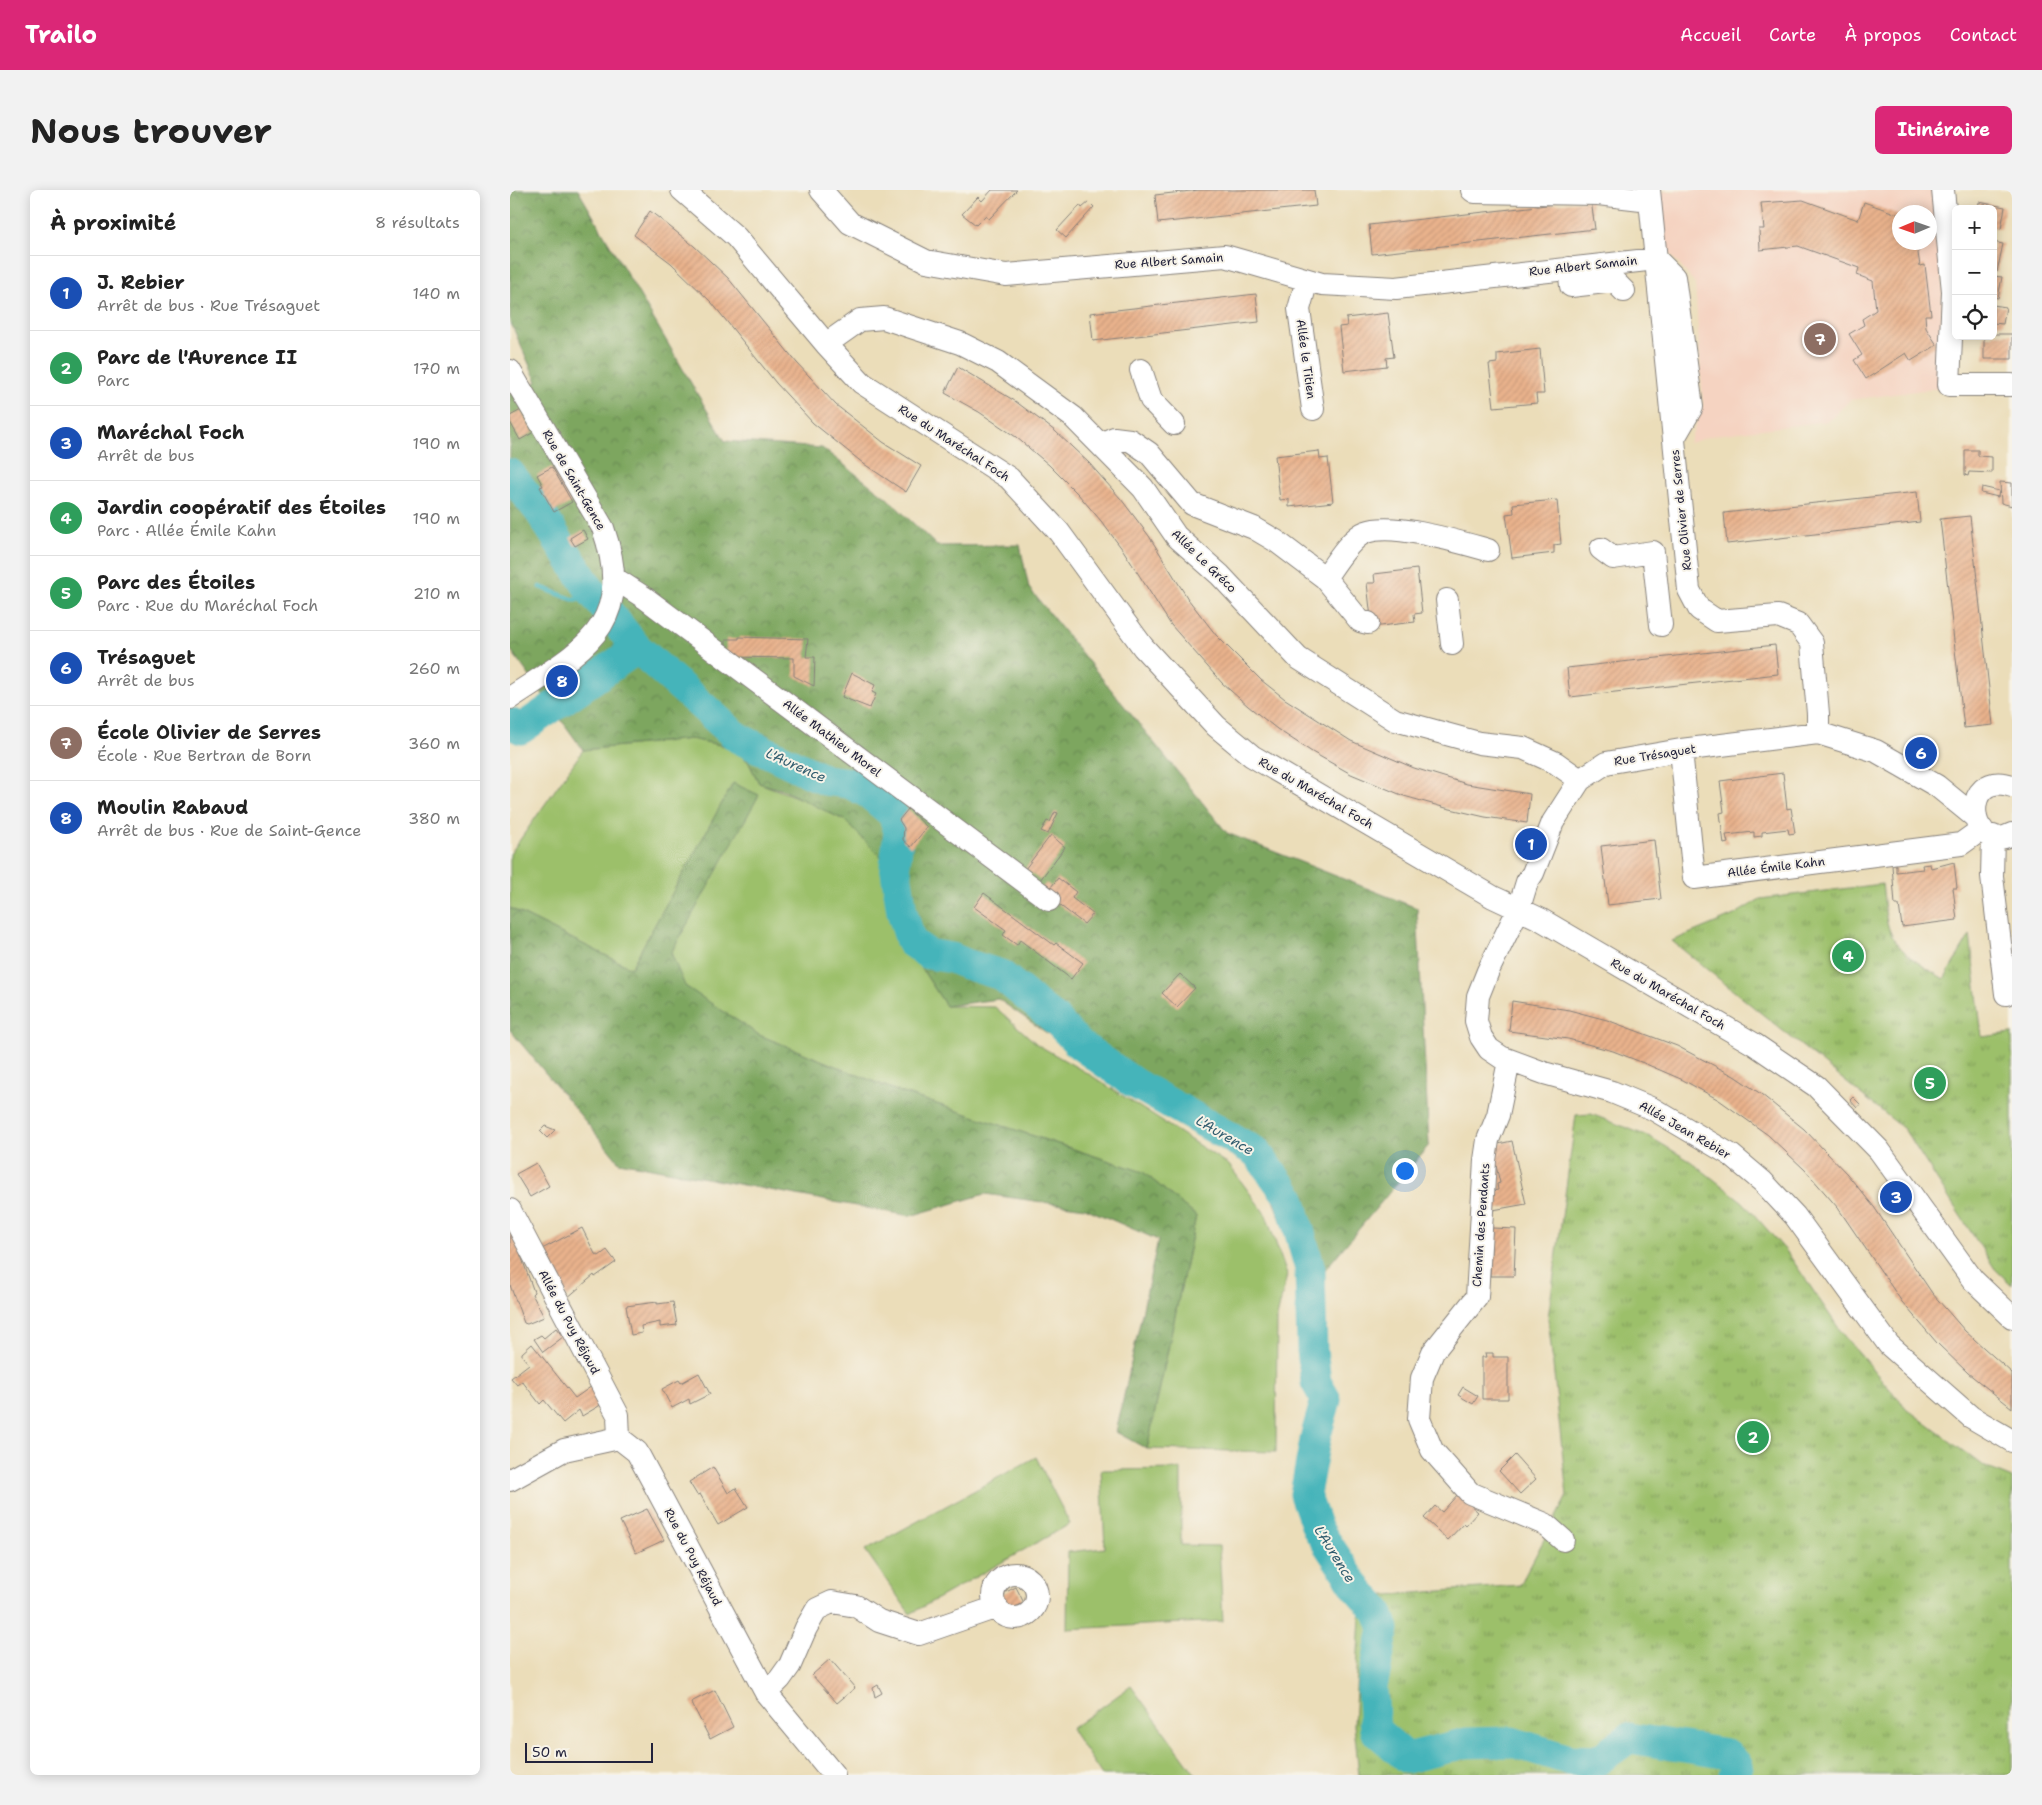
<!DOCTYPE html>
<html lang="fr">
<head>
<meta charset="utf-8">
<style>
  :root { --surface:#fff; --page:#f2f2f2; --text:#222; --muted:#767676; --line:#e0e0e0; --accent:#db2777 }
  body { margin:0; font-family:"Shantell Sans",sans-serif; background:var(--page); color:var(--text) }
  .controls { position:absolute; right:15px; top:15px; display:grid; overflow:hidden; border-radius:8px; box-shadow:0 2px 12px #0003 }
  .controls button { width:45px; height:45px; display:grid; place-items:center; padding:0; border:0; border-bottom:1px solid var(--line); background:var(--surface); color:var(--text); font:25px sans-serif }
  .compass { position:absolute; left:1382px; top:15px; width:45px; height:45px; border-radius:50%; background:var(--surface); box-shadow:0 2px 12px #0003; rotate:268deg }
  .scale { position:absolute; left:15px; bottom:12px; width:128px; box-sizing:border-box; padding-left:5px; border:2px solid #22223b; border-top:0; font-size:14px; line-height:18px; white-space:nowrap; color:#22223b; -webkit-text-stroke:4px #f7f3e8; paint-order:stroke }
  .you { position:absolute; left:894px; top:980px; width:18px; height:18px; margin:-12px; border:4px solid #fff; border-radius:50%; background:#1a73e8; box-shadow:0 0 0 8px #1a73e833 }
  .badge { display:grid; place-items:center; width:32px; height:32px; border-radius:50%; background:var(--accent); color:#fff; font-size:16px; font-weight:700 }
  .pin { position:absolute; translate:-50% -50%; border:2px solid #fff; box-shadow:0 1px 5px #0006 }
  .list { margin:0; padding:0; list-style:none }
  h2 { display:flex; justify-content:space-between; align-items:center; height:65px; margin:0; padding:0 20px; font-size:21px }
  h2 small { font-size:16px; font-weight:400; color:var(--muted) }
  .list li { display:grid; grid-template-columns:32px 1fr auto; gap:15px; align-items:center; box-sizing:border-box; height:75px; padding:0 20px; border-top:1px solid var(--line) }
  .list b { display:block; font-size:19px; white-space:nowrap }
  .list p { margin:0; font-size:16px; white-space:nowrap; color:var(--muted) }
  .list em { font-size:16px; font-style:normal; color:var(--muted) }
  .icon { flex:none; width:28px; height:28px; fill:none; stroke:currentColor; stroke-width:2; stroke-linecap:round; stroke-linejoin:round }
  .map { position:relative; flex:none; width:1502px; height:1585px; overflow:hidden; border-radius:8px }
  header { display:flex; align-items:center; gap:30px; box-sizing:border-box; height:70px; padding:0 25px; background:var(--accent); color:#fff }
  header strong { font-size:24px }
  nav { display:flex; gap:28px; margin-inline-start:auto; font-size:18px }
  .intro { display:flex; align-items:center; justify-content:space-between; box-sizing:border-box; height:120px; padding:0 30px }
  h1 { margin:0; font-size:35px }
  .button { padding:12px 22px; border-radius:8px; background:var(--accent); color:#fff; font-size:18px; font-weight:700 }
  main { display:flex; gap:30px; padding:0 30px }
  aside { flex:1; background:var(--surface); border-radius:8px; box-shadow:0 2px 12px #0003 }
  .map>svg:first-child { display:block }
  .built { fill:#f5d3c1; fill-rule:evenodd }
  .green { fill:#9cc06b; stroke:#5f7153 }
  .forest { fill:url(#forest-crowns); stroke:#50644d }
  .park { fill:url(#park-tufts); stroke:#5f7153 }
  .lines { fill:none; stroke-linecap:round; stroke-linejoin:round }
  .stream { stroke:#44b4ba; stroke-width:5 }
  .river { stroke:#44b4ba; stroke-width:31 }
  .building { fill:url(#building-hatch) }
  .minor-casing { stroke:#86807a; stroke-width:24 }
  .minor { stroke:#fff; stroke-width:22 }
  .labels { text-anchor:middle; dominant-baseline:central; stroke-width:4; stroke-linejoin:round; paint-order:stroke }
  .street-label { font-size:12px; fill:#22223b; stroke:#f7f3e8 }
  .water-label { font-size:14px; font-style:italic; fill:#305c6e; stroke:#f7f3e8 }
</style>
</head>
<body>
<header>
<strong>Trailo</strong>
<nav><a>Accueil</a><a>Carte</a><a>À propos</a><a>Contact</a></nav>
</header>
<div class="intro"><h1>Nous trouver</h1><a class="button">Itinéraire</a></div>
<main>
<aside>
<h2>À proximité<small>8 résultats</small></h2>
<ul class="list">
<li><span class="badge" style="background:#1a4fb4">1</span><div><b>J. Rebier</b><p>Arrêt de bus · Rue Trésaguet</p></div><em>140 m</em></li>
<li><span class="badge" style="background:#2e9e5b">2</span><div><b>Parc de l'Aurence II</b><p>Parc</p></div><em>170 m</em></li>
<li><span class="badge" style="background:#1a4fb4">3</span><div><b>Maréchal Foch</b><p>Arrêt de bus</p></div><em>190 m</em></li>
<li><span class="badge" style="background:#2e9e5b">4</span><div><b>Jardin coopératif des Étoiles</b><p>Parc · Allée Émile Kahn</p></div><em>190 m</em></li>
<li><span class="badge" style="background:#2e9e5b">5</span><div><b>Parc des Étoiles</b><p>Parc · Rue du Maréchal Foch</p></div><em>210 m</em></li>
<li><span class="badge" style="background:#1a4fb4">6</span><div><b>Trésaguet</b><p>Arrêt de bus</p></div><em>260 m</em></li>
<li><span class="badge" style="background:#8d6e63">7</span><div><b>École Olivier de Serres</b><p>École · Rue Bertran de Born</p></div><em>360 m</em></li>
<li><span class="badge" style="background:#1a4fb4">8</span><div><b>Moulin Rabaud</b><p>Arrêt de bus · Rue de Saint-Gence</p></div><em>380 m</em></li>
</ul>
</aside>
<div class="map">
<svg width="1502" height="1585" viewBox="0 0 1502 1585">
  <defs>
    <pattern id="forest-crowns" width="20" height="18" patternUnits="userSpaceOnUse" patternTransform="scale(1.25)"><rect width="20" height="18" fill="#7da65f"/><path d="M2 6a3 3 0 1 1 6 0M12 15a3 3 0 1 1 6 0" fill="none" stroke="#668750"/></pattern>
    <pattern id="park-tufts" width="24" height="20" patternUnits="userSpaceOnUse" patternTransform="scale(1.25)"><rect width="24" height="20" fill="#9cc06b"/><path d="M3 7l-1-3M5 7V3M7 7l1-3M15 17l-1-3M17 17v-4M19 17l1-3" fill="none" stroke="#7f9c59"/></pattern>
    <pattern id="building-hatch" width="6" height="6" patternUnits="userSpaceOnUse" patternTransform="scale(1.25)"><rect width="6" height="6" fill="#e9b28c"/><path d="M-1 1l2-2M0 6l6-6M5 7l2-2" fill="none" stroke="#c8997a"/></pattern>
  </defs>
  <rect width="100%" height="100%" fill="#f7f3e8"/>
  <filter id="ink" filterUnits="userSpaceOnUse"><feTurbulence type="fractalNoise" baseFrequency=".02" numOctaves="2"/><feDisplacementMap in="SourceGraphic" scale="10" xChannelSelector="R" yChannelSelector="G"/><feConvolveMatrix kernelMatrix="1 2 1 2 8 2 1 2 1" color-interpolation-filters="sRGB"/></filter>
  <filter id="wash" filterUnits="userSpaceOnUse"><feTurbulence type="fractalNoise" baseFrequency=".0096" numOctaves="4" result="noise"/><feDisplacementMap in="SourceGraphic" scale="20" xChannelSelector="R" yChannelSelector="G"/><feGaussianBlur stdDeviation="1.12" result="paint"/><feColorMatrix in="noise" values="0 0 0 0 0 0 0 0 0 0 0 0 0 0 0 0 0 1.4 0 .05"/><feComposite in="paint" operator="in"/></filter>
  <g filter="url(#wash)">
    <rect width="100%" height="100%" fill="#ebddb9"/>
    <path class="built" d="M1173,0h251l9,100 -4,98 -89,12 -21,21 -114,14 -26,8 14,-38 -8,-122 -30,-35 -5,-56zM1390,22h30v30h-30z"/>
    <path class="green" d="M181,549l39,8 18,14 11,22 48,18 52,27 25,32 5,58 57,88 49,1 43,38 54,31 137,89 37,50 21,60 -10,42 -1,135 -129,-3 49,-233 -53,-44 -246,-81 -138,-56 -76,-50 -12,-32 87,-158 -25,-11 -102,184 -121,-60v-54l73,-104z
      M526,1267l34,67 -160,90 -45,-64z
      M671,1279v76l38,1 4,75 -156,8 1,-77 37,-4 -4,-78z
      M621,1496l65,89h-94l-31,-46z"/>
    <path class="forest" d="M0,0h68l147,251 97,7 65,50 50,48 83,-1 9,43 198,245 190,75 12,237 -121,145 -39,-100 -28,-36 -161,-98 -82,-57 -52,7 -57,-88 -5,-58 -40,-40 -61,-30 -24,-7 -11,-22 -18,-14 -39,-8 -108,11 -73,-101v-256l27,-11 -27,-61z
      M223,593l26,12 -88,158 14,33 74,49 138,56 246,81 53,44 -49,233 -31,-17 42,-192 -73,-32 -100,-14 -75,22 -291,-54 -109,-132v-122l121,60z"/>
    <path class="park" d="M1372,694c2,12 2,26 5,38 6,28 34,43 57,57l26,-44 12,102 30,-4v252l-17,-16 -91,-140 -232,-188 62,-26 26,-16z
      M1081,924l59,23 40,24 53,41 44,50 57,84 63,73 76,57 29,12v297h-653l-5,-50 7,-128 159,-12 47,-89 -19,-178 28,-203z"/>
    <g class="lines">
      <path class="stream" d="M30,397l32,12 26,1"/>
      <path class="river" d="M0,284l30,38 48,75 48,60 102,91 87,42 24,3 19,10 25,21 6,17 -4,34 7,47 9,30 17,12 24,4 14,6 35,11 56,46 23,24 54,38 122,69 34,46 20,71 2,81 4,32 10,18 -10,35 -11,59 12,34 39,59 22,25 6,17 -12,58 3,43 32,28 59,-15 46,-1 58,18 27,1 32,-23 98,16 11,12 -4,9
        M0,533l11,6 107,-74 8,-8"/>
    </g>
    <g id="blocks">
      <path class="building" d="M482,0h25l-28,29 -4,-3 -9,9 -14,-11 16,-17 4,4z
        M690,0h114l2,16 -158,17 -3,-28z
        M1081,10l4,29 -223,25 -3,-29z
        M1293,10l55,20 6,-18 36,13v27h22l-4,11 2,13 5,-1 6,50h-6l1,13 11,17 -26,16 -5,-8 -40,26 -12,-19 8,-5 -13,-21 15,-9 -2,-6 14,-9 -3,-29 -16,-6 2,-7 -61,-22 -38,4 -1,-21h5l-3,-26z
        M579,12l5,5 -28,31 -9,-8 23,-25 2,3z
        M1469,12l26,5 -4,22 -8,-2v-18h-15z
        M140,21l44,35 34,32 69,85 39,42 47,37 38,24 -15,26 -42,-28 -51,-41 -37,-40 -64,-80 -41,-40 -37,-28z
        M1483,52l10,2 -6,28 -4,-1z
        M1483,86l9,1 -4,21 -5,-1z
        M746,104l3,28 -166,19 -3,-28z
        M1483,115l13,2 -3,17 -10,-1z
        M878,123l6,44 -8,1 1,8 -43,5 -5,-44 8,-1 -1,-8z
        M1483,144h19v25h-28v-23h9z
        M1030,159l4,45h-8l1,9 -43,4 -5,-43 8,-1v-9z
        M448,177l57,34 40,30 34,32 32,36 28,37 39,63 28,36 45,45 24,19 66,42 63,27 53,16 63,10 -3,29 -42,-6 -39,-9 -42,-12 -53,-22 -39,-22 -35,-23 -29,-23 -26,-23 -51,-58 -48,-75 -22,-29 -23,-27 -29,-29 -33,-28 -37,-25 -34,-19z
        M11,220l13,22 -14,8 -10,-18v-6z
        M1455,260h13v6l14,1v16l-23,-1 -1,4 -3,-1z
        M809,261l1,8 8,-1 5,44 -44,5v-8l-9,1 -5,-44z
        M42,277l20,35 -18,10 -14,-25 3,-1 -6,-11z
        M1490,292l12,1v23l-11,-3z
        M1472,297l17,4 -1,6 -17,-4z
        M1407,302l3,30 -193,22 -3,-31z
        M1047,310l4,44 -7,1v8l-42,5 -6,-44 8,-1 -1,-9z
        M1460,326l23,209 -29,3 -24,-209z
        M73,340l5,9 -13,7 -5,-8z
        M907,379l5,44 -8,1 1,8 -43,5 -5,-44h8l-1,-9z
        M229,447l69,2 -2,18h9l-1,29 -20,-10v-18l-68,-1v-18h13z
        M1265,455l3,29 -208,23 -3,-29z
        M342,483l23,12 -3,7 4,2 -6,14 -28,-11z
        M1273,583l4,36 4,-1 4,25 -6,1 -1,-5 -26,3v4l-8,1v-5l-28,3 2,8 -4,1 -4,-31 4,-1 -4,-31z
        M398,619l19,18 -16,20 -8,-7 1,-12 -5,-8z
        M545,622l3,1 -10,21 -7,-3 6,-10 3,1z
        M541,645l14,12 -25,33 -15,-11z
        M1144,650l7,59 -53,6 -7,-59z
        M1444,672l3,26h-4l4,32 -55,7 -3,-22h-4l-3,-40h4v7l27,-3 -1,-4 8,-1 1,4z
        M548,688l18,14 -4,6 21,16 -9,10 -44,-34 6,-7 5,4z
        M474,703l70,52 2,-2 27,20 -12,16 -51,-39 -3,5 -14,-10 3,-5 -32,-23z
        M670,784l15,14 -18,19 -15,-14z
        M1002,811l57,9 38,10 70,26 57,30 27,18 43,35 43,45 27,33 58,86 33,38 47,42v35l-44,-35 -31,-30 -35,-41 -64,-94 -33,-38 -37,-35 -49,-35 -36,-20 -37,-16 -33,-13 -45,-12 -59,-8z
        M1343,907l7,7 -3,4 -7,-8z
        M35,936l10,4 -8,8 -7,-7z
        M1002,951l14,63 -33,6v-19l5,-1 -1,-6 3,-1 -6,-26 4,-13z
        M26,973l13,23 -19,11 -14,-23z
        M0,1035l24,67 -2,2 12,23 -17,7 -3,-1 -14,-38z
        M72,1038l13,26 4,2 8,-6 9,12 -21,15 -1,-2 -27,23 -25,-49z
        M982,1038l24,1 -2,47h-24z
        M147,1112v2l16,-2 4,23 -17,2v-5l-19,4 1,7 -11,2 -5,-29z
        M46,1138l7,9 -20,15 -9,-13 7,-4 3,3z
        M22,1154l43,54 17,-12 9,17 -2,3 -17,10 -3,-6 -16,13 -19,-23 -4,4 -18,-23 -5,4 -6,-7 18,-14 -7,-8v-3z
        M975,1163h8v4h15v42h-26v-42h4z
        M189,1183l11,21 -20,10 -1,-5 -17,9 -10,-19 17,-9 2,3z
        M953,1197l15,9 -5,8 -15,-9z
        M1005,1265l21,24 -16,15 -21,-23z
        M203,1277l15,26 8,-5 12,19 -30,18 -18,-31 -3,1 -8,-13z
        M948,1304l20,18 -12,13 -2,-2 -16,17 -24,-22 11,-12 7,6z
        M137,1319l17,31 -28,13 -16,-32z
        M506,1397l8,16 -16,8 -8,-16z
        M320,1469l25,29 -18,15 -25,-28z
        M368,1495l4,8 -7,4 -2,-9z
        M205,1500l18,37 -23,12 -19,-37z"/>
    </g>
  </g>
  <g filter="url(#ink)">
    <use href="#blocks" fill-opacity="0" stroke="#86807a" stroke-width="1"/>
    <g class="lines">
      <g class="minor-casing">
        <path id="minor" d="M172,0l54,47 90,107 36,39 147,95 50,54 84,115 73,79 36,30 241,141 47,22 214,125 62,42 63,64 94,130 39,37
          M311,0l29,33 76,38 80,14 219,-19 97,28 74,4 260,-29
          M962,0l3,2 123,2 52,6
          M1139,0l40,400 10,19 18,12 61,-5 20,8 14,19 6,71v19
          M1433,0l10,101 -4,94h63
          M1149,72l15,15 18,130 -18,31
          M1059,78l2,18 43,-5 10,10
          M797,90l-8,29 14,100
          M316,154l34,-24 24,-2 76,25 38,19 75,55 70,71 33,48 44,39 78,83 97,62 84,23 44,5 33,15 24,17
          M631,180l10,30 23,24
          M0,181l93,157c34,99 -21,122 -93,170
          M590,254l14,-6 16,2 19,13 43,51 62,24 22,13 49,37 35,43 8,2
          M1091,359l12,9 40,-6 8,73
          M104,388l31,20 404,302
          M815,388c9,-13 26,-41 41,-46 27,-10 93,10 122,18
          M937,410l5,44
          M1171,560l13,128 267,-34 21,-15
          M1502,596c-53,-18 -45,71 0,48
          M1465,627l-38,-31 -61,-35 -58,-18 -137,17 -75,13 -26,17 -27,42 -20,51 -6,9 -8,26 -31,63 -10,25 -2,25 5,16 8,12 12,8 43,16 68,19 41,17 78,46 32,27 32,34 94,129 82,72 41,24
          M1483,646l-1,40 14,118
          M999,871l-11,54 -10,25 -3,20 -8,137 -44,55 -11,26 -3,41 13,31 38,43 75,31 18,16
          M0,1020l108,205 1,23
          M0,1290l54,-30 55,-12 18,14 129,241 68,82
          M483 1406a22 22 0 1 1 44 0a22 22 0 1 1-44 0Z
          M256,1503l14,-14 10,-14 16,-37 11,-19 15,-7 24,4 23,15 40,13 78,-27"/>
      </g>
      <use href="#minor" class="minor"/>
    </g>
  </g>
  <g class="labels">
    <g class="street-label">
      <text transform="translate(659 71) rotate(-4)">Rue Albert Samain</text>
      <text transform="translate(1073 76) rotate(-6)">Rue Albert Samain</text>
      <text transform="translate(796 169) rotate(82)">Allée le Titien</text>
      <text transform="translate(444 253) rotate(33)">Rue du Maréchal Foch</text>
      <text transform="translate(64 290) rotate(60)">Rue de Saint-Gence</text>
      <text transform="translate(1171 320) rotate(-96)">Rue Olivier de Serres</text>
      <text transform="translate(694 371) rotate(44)">Allée Le Gréco</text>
      <text transform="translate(322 548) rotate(37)">Allée Mathieu Morel</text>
      <text transform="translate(1145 565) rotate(-9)">Rue Trésaguet</text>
      <text transform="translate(806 603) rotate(30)">Rue du Maréchal Foch</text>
      <text transform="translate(1266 677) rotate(-7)">Allée Émile Kahn</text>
      <text transform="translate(1158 804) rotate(30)">Rue du Maréchal Foch</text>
      <text transform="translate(1175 940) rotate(30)">Allée Jean Rebier</text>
      <text transform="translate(971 1035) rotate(-86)">Chemin des Pendants</text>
      <text transform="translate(59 1132) rotate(62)">Allée du Puy Réjaud</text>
      <text transform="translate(183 1367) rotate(62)">Rue du Puy Réjaud</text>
    </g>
    <g class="water-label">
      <text transform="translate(286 575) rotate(24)">L'Aurence</text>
      <text transform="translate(715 945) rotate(30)">L'Aurence</text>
      <text transform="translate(825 1364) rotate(58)">L'Aurence</text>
    </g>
  </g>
</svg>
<div class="controls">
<button>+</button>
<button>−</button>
<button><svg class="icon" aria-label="locate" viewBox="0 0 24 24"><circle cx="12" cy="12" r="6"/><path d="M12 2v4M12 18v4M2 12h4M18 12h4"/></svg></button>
</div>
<svg class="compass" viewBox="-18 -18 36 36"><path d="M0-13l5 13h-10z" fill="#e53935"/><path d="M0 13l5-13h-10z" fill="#767676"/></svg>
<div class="scale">50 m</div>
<div class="you"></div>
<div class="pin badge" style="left:1021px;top:654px;background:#1a4fb4">1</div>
<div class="pin badge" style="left:1243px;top:1247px;background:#2e9e5b">2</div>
<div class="pin badge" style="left:1386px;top:1007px;background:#1a4fb4">3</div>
<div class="pin badge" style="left:1338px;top:766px;background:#2e9e5b">4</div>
<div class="pin badge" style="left:1420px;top:893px;background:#2e9e5b">5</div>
<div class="pin badge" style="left:1411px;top:563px;background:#1a4fb4">6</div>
<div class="pin badge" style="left:1310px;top:149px;background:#8d6e63">7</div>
<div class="pin badge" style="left:52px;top:491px;background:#1a4fb4">8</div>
</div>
</main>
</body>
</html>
